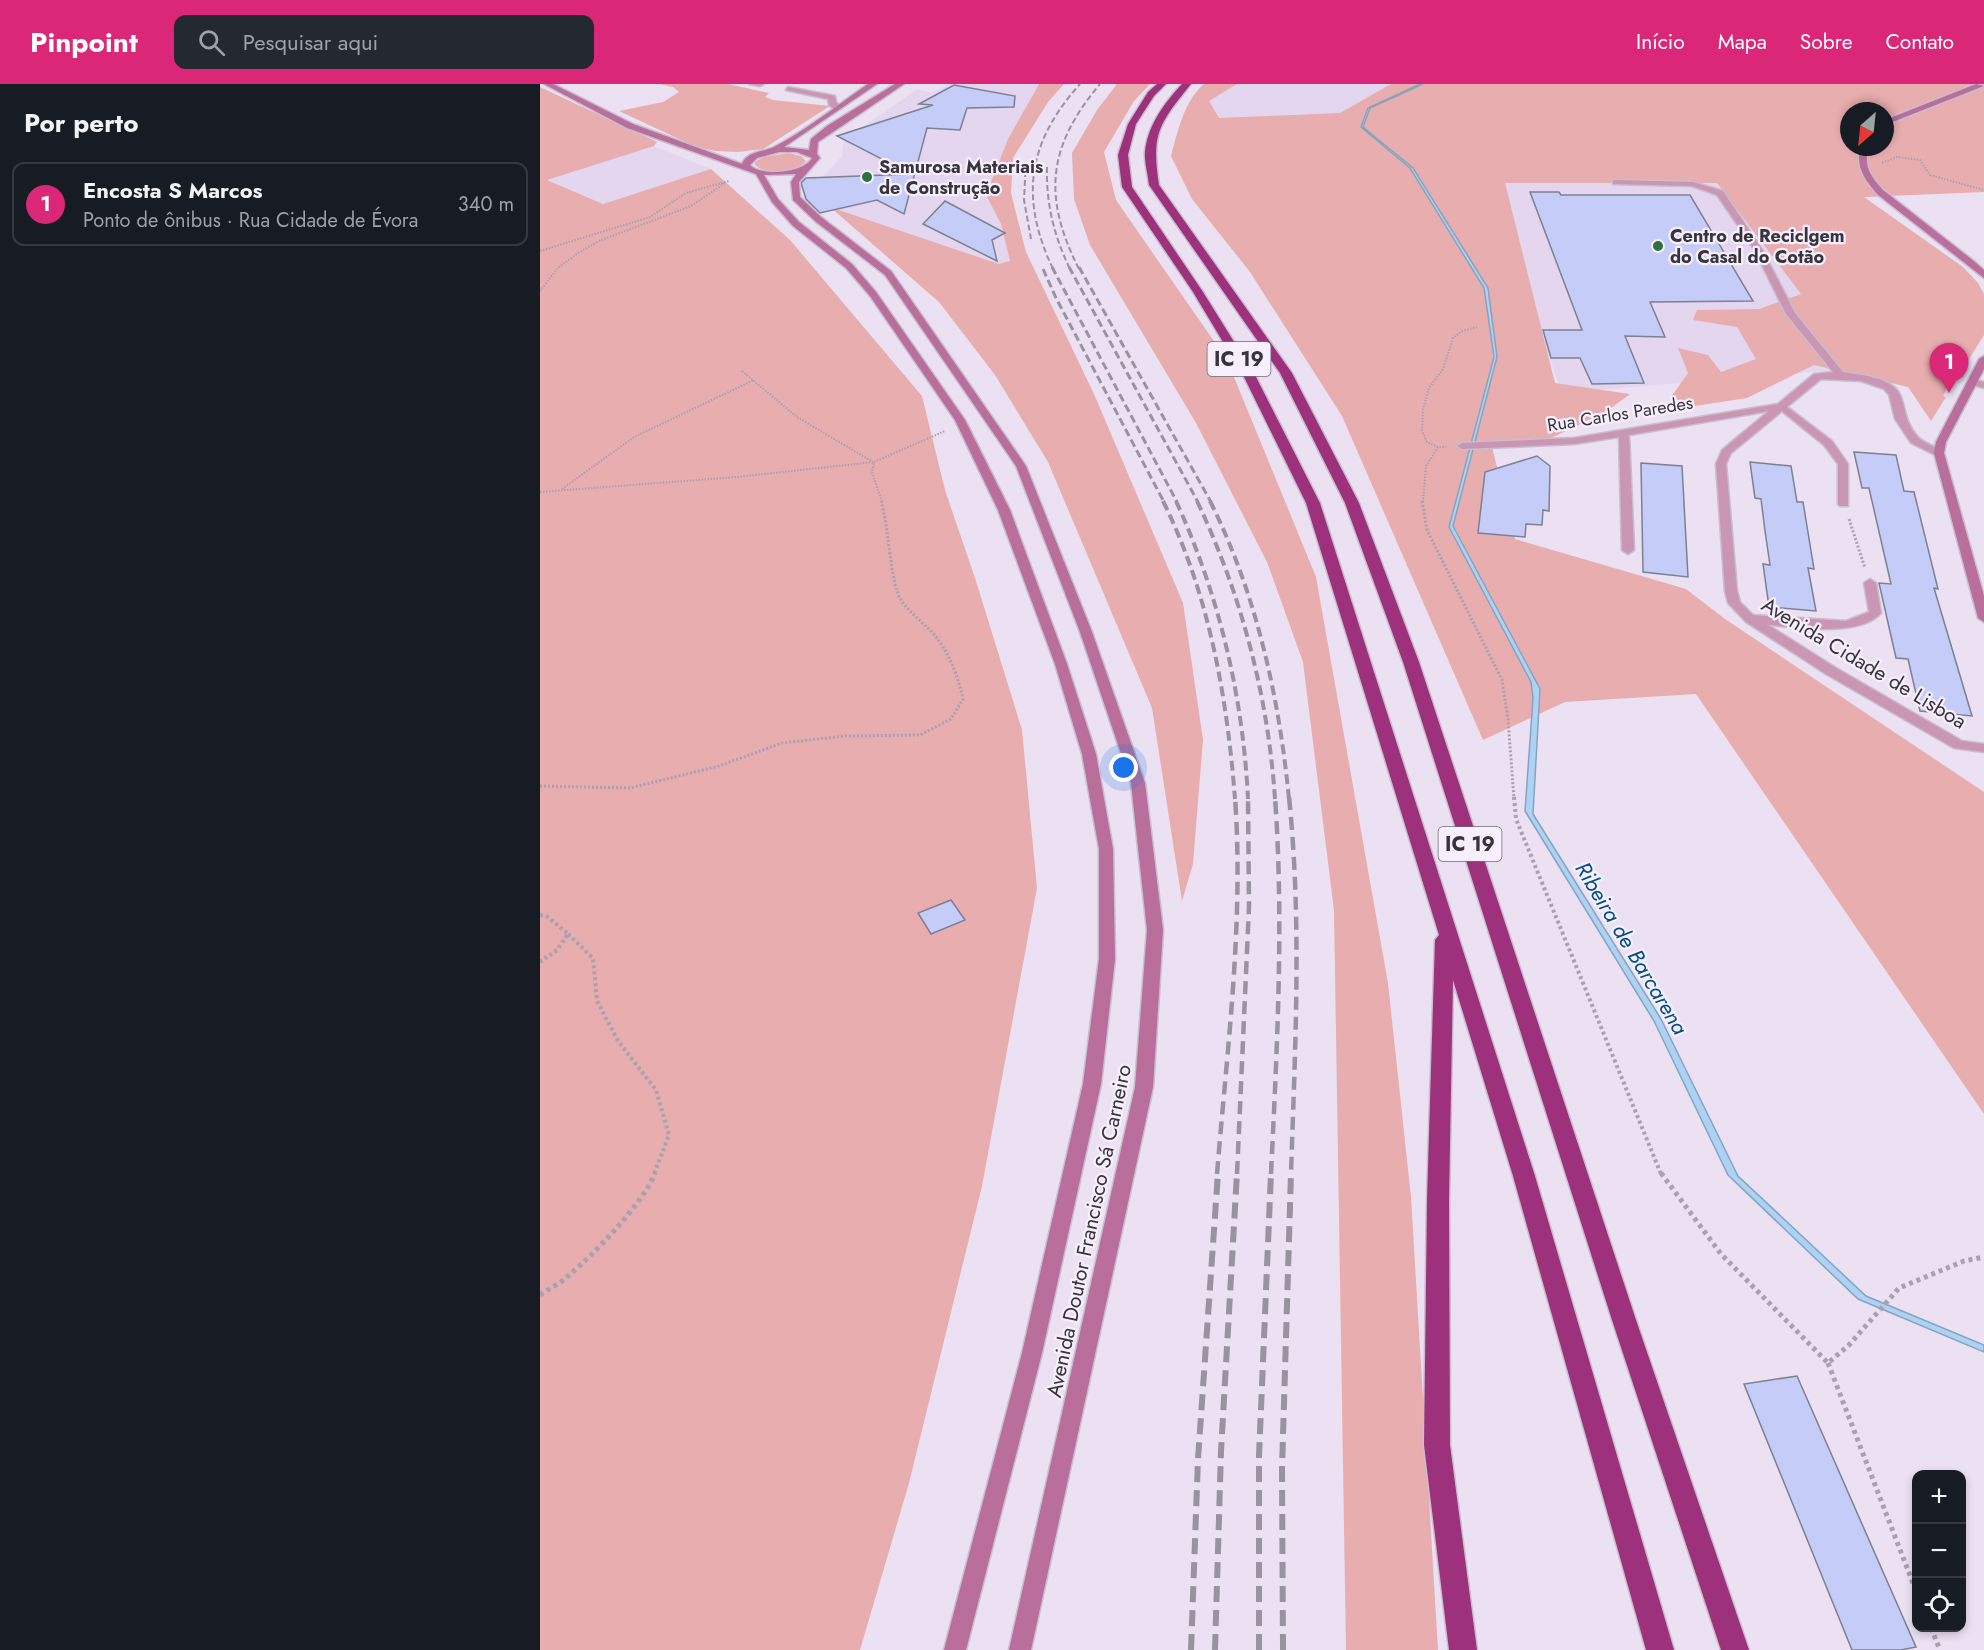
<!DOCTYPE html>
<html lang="pt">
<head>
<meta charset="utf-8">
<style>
  :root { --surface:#171b24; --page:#242831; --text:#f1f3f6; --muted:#9ea1a6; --line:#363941; --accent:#db2777 }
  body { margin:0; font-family:Jost,sans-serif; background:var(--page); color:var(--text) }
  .controls { position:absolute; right:18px; bottom:18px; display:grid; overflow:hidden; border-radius:12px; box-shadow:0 3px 9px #0003 }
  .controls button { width:54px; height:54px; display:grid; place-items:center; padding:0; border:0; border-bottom:2px solid var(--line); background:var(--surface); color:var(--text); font:30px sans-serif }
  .compass { position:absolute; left:1300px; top:18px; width:54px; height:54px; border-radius:50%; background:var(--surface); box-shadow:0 3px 9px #0003; rotate:207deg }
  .you { position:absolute; left:584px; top:684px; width:21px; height:21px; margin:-15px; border:4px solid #fff; border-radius:50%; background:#1a73e8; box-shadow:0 0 0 9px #1a73e833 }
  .badge { display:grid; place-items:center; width:39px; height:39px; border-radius:50%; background:var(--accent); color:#fff; font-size:20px; font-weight:700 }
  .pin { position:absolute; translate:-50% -50px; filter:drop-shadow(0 2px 3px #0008) }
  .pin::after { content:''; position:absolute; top:32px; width:21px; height:18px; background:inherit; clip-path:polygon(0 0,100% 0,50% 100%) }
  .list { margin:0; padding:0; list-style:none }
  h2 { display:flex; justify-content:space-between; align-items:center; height:78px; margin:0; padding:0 24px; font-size:26px }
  h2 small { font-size:20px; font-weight:400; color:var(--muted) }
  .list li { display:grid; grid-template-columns:39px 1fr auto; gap:18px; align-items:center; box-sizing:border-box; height:84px; margin:0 12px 12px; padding:0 12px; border:2px solid var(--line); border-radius:12px }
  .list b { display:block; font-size:22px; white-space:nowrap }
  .list p { margin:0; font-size:20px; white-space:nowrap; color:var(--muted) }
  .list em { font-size:20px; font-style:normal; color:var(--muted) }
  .icon { flex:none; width:33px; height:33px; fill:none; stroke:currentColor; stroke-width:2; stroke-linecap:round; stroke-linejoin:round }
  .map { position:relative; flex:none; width:1444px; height:1566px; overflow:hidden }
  header { display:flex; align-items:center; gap:36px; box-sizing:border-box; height:84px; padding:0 30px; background:var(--accent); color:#fff }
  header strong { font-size:28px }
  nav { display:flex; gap:33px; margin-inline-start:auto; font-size:21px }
  .search { width:420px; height:54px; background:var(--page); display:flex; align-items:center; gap:15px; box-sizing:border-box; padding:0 21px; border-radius:12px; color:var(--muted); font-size:22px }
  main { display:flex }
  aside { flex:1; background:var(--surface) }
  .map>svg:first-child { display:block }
  .built { fill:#e4d6ef }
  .green { fill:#e8adaf; fill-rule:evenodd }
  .water { fill:#acd3f5; stroke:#89a3bd; stroke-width:1.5 }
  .building { fill:#c5ccf8; stroke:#7d8092; stroke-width:1.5 }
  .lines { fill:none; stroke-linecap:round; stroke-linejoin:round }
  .lane-casing { stroke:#c7bece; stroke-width:3 }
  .street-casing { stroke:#c7bece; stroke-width:3 }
  .secondary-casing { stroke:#c7bece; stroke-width:3 }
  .highway-casing { stroke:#c7bece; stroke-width:3 }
  .path-far3 { stroke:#a9a1af; stroke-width:2; stroke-dasharray:1.5 1.5; stroke-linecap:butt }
  .path-far2 { stroke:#a9a1af; stroke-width:3; stroke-dasharray:2 2; stroke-linecap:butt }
  .path-far1 { stroke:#a9a1af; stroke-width:4; stroke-dasharray:3 3; stroke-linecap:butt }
  .path { stroke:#a9a1af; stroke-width:5; stroke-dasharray:4 4; stroke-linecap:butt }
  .lane { fill:#ca96b4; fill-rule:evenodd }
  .street { fill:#ca96b4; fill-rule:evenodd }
  .secondary { fill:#b96e9c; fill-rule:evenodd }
  .highway { fill:#9e317b; fill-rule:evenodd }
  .rail-far4 { stroke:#99929f; stroke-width:2; stroke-dasharray:6 3; stroke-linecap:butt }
  .rail-far3 { stroke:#99929f; stroke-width:3; stroke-dasharray:8 4; stroke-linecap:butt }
  .rail-far2 { stroke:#99929f; stroke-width:4; stroke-dasharray:10 5; stroke-linecap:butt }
  .rail-far1 { stroke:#99929f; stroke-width:4.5; stroke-dasharray:13 7; stroke-linecap:butt }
  .rail { stroke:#99929f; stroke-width:6; stroke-dasharray:16 8; stroke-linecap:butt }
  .poi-dot { fill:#2d703b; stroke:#f7effe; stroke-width:2 }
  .labels { text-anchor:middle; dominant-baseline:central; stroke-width:4.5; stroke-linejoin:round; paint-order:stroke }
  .far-poi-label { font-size:18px; font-weight:bold; fill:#38343b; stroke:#f7effe; text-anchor:start }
  .far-street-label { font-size:18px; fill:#38343b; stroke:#f7effe }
  .shield { fill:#f7effe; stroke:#716c76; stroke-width:1.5 }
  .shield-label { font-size:20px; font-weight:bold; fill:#38343b }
  .street-label { font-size:21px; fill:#38343b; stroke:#f7effe }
  .water-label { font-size:22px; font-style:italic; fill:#005083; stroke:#f7effe }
</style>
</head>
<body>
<header>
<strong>Pinpoint</strong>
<div class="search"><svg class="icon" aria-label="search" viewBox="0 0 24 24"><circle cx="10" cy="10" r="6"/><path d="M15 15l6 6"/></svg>Pesquisar aqui</div>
<nav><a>Início</a><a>Mapa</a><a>Sobre</a><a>Contato</a></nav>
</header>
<main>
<aside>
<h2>Por perto<small></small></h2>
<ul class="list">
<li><span class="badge">1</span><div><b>Encosta S Marcos</b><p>Ponto de ônibus · Rua Cidade de Évora</p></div><em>340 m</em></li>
</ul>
</aside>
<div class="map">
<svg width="1444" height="1566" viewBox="0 0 1444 1566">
  <rect width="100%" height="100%" fill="#ebe1f3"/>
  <path class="built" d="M410,0h89l-31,55 -22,56 15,29 9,37 -11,3 -169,-57 -12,-25 24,-26 2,-16 73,-51 14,4z
    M678,0h182l-59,36h-106l-39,-6z
    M114,62l57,23 -108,35 -57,-25z
    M1189,87l128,197 -295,25 -77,-215z"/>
  <path class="green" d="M119,0h69l41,9 -4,4 8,3 57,6 -67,43 -25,3 -23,-1 -21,-5 -75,-35 44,-9 16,-10 -6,-5z
    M499,0h25l-16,18 -35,56 -2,35 15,59 68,142 89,209 20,137 -10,124 -11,37 -30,-193 -104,-246 -53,-87 -56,-73 -109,-95 169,57 11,-3 -9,-37 -15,-29 22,-56z
    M577,0h33l-16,17 -30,51 12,48 111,160 89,217 72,406 23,214 27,453h-92l-12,-740 -31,-248 -36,-100 -71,-139 -106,-178 -16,-46 -2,-46 25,-43z
    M664,0h33l-28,17 10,17 121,-5 51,-29h593v108l-120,5 99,70 15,16 6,11v41l-33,53h-4l-4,8 3,1 -15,24 -23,-34 -94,-22 -67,33 -52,8 -24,-9 17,-24 -10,-25 30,7 13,17 35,-13 -19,-32 -44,-7 4,-10 62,-1 42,-15 -84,-111h-212l50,200 75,11 -23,17 -72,35 -43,1 23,92 171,50 39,30 259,173v322l-288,-420 -131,8 -82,38 -141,-324 -92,-144 -58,-73 -21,-43c7,-25 13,-55 33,-72zM1309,27h36v36h-36z
    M0,3l117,55 -3,4 -107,34 56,24 108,-35 79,71 132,156 23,94 31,91 46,149 15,158 -55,298 -73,297 -49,167h-320z
    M248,69l13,3 5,5c-10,12 -39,15 -51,4v-3l9,-5z"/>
  <path class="water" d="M880,0h3l-53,24 -7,19 50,41 75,120 9,69 -44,169 87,163 -7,125 128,205 77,157 128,120 118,49v7l-126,-53 -130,-124 -74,-154 -129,-210 8,-113 -2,-16 -82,-155 45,-170 -10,-69 -74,-120 -49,-41 7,-19z"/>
  <path class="building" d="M414,1l61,11 -1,11 -47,1 -7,22 -33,-2 -23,86 -27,-14 -57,13 -14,-14 -5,-16 5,-5 105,-4 -74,-38 96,-31 -14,-1z
    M990,108h29l2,3h129l63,106 -103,1 15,35 -40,-1 19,47 -52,1 -12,-26h-29l-8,-28h39z
    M405,117l60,32 -13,7 5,21 -74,-37z
    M1314,368l42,3 8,36 10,1 24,97 -4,-1 38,128 -52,-5 -12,-52 -12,-1 -17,-75 12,1 -22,-96h-7z
    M997,372l13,10 -1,45 -6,-1 -1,15 -16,-1 -1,13 -47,-4 7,-61z
    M1210,378l41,4 6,36h6l11,67 -6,-1 8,43 -47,-4 -6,-43 7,1 -5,-34 -4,-32 -6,-1z
    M1101,379l41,3 6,111 -45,-5z
    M411,816l14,20 -34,14 -13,-21z
    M1257,1292l119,271 -15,3h-49l-108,-266z"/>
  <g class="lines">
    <g class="lane-casing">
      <path id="lane" d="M248,3l47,9 1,6 6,6 -7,2 -6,-5 -1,-6 -42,-9z
        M1242,319l50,38 16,23v42h-8l-2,-2v-40l-14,-19 -46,-37 -1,-2z
        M1330,495l6,4 5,30c-24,27 -97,12 -131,10l-6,-4 6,-4 96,6 23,-9 -5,-29z"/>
    </g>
    <g class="street-casing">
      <path id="street" d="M209,0h15l-4,2z
        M1076,96l77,2 30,9 40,60 32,62 48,59c17,3 47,5 56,21 8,16 4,26 18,43 6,8 20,10 27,17l-1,2h-8l-24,-12 -16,-24 -6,-24 -5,-6 -23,-8 -40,-2 -90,74 -5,11 11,127 3,11 14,14 82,52 126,73 22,3v8l-30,-4 -128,-74 -80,-52 -18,-19 -3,-12 -9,-127 6,-14 47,-39 -140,24 5,115 -6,4 -6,-4 -3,-113 -45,7 -112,5 -5,-3 5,-3 112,-5 204,-34 36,-30 19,-2 -47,-58 -31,-63 -38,-56 -25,-9 -79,-2v-4z
        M1433,295l11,3v6l-15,-4 -1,-2z"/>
    </g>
    <g class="secondary-casing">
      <path id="secondary" d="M4,0h9l80,40 109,40c5,-13 21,-12 32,-17 31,-16 65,-43 94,-63h9l-93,63 25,3 2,-11 16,-13 68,-42h9l-86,58 -1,12 3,4 -21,24 1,15 21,20 70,54 135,195 66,166 53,151 18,147 -10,157 -122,563h-22l126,-563 12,-157 -16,-147 -51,-151 -64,-166 -131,-191 -70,-54 -22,-21 -2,-18 5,-8 -32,1 14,24 21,23 53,42 24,28 89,128 45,90 57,154 29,90 17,95 2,110 -14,125 -59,269 -76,297h-22l78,-297 61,-269 16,-125v-110l-17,-95 -27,-90 -57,-154 -43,-90 -85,-124 -24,-28 -53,-42 -21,-24 -16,-28 -129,-46zM239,68h18l15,6c-8,15 -51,19 -62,7l7,-7z
        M1436,0l8,2 -99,39v-5z
        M1320,63h8c-4,20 2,29 15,43l92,72 9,8v8l-107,-84c-13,-16 -21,-26 -17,-47z
        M1444,272v13l-38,73 -2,11 40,143v26l-6,-4 -44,-165 2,-11 43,-83z"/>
    </g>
    <g class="highway-casing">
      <path id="highway" d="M617,0h9l-12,12 -18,28 -8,31 4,32 71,105 53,85 64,126 215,673 139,474h-28l-133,-474 -60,-196 -4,219 1,246 27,205h-28l-25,-205 3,-246 8,-259 4,-5 -133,-432 -62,-126 -51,-85 -71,-105 -4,-32 10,-31 20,-32z
        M642,0h9c-32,40 -40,49 -32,101l133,188 67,130 60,159 217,658 113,330h-28l-109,-330 -209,-658 -58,-159 -65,-130 -131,-188c-1,-11 -5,-23 -4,-34 3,-26 20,-49 37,-67z"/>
    </g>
    <path class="path-far3" d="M1342,79l15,-6 23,3 10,15 54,15
      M0,167l110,-34 36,-24 43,-12
      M0,207l18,-23 20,-15 21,-12 92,-35 34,-23
      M202,287l55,46 76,45
      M898,363l-11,-5 -5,-11 1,-22 6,-21 14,-19 10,-31 9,-7 15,-4
      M22,405l72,-52 120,-57
      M0,408l197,-15 137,-15
      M342,418l-10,-30 2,-10 71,-31
      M883,418l3,-36 12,-19h8"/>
    <path class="path-far2" d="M882,417l5,29 75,150 6,39 6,80
      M1309,435l16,49
      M0,702l90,2 89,-22 63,-23 64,-7 74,-1 31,-16 12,-20c-5,-23 -13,-44 -27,-62 -11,-14 -26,-23 -35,-37 -11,-17 -12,-74 -20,-99"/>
    <path class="path-far1" d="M974,713l2,22 145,355
      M0,831l8,2 20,17 -11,16 -17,12
      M28,850l25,24 4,43 21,40 38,49 13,45 -15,39"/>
    <path class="path" d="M1121,1089l60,81 107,109 21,-18 50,-57 65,-27 20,-4
      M0,1211c9,-6 19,-11 27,-18 26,-22 76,-73 88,-104
      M1288,1279l88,228
      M1391,1544l9,22"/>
    <use href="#lane" class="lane"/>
    <use href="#street" class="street"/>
    <use href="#secondary" class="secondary"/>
    <use href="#highway" class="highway"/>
    <path class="rail-far4" d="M486,78l-2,38 7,39
      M507,83c-1,37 7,69 23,102
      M513,185c-34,-72 -25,-127 27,-185
      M539,185c-37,-73 -31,-123 21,-185"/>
    <path class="rail-far3" d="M512,183l125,235
      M529,183l129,235
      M539,183l132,235
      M503,185l13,29 108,204"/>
    <path class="rail-far2" d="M623,417c46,93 64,195 72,298
      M636,417c43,94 67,195 72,298
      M657,417c44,93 71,194 78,298
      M670,417c46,92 69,195 79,298"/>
    <path class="rail-far1" d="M749,713c13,125 6,252 2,377
      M677,1090c10,-124 27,-252 18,-377
      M697,1090l12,-267 -1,-110
      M731,1090c6,-126 13,-251 4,-377"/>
    <path class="rail" d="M651,1566l7,-191 20,-286
      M675,1566l6,-199 16,-278
      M719,1566v-194l12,-283
      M743,1566l-1,-181 9,-296"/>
  </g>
  <g class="poi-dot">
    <circle cx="327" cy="93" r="6"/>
    <circle cx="1118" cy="162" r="6"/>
  </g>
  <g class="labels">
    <g class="far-poi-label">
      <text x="339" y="83">Samurosa Materiais<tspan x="339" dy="21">de Construção</tspan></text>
      <text x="1130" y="152">Centro de Reciclgem<tspan x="1130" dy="21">do Casal do Cotão</tspan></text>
    </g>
    <g class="far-street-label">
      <text transform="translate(1080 330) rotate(-9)">Rua Carlos Paredes</text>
    </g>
    <g class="shield">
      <rect x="667.5" y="258" width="63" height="34" rx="4.5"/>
      <rect x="898.5" y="743" width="63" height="34" rx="4.5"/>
    </g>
    <g class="shield-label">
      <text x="699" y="275">IC 19</text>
      <text x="930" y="760">IC 19</text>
    </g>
    <g class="street-label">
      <text transform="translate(1324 579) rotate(31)">Avenida Cidade de Lisboa</text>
      <text transform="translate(549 1147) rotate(-78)">Avenida Doutor Francisco Sá Carneiro</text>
    </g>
    <g class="water-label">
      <text transform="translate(1092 864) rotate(59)">Ribeira de Barcarena</text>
    </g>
  </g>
</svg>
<div class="controls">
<button>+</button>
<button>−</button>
<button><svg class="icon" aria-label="locate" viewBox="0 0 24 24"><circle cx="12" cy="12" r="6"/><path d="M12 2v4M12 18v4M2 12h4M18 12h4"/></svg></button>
</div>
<svg class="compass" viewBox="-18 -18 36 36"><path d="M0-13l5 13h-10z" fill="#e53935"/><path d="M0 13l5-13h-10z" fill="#9ea1a6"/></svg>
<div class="you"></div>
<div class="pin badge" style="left:1409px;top:309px">1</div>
</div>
</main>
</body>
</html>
